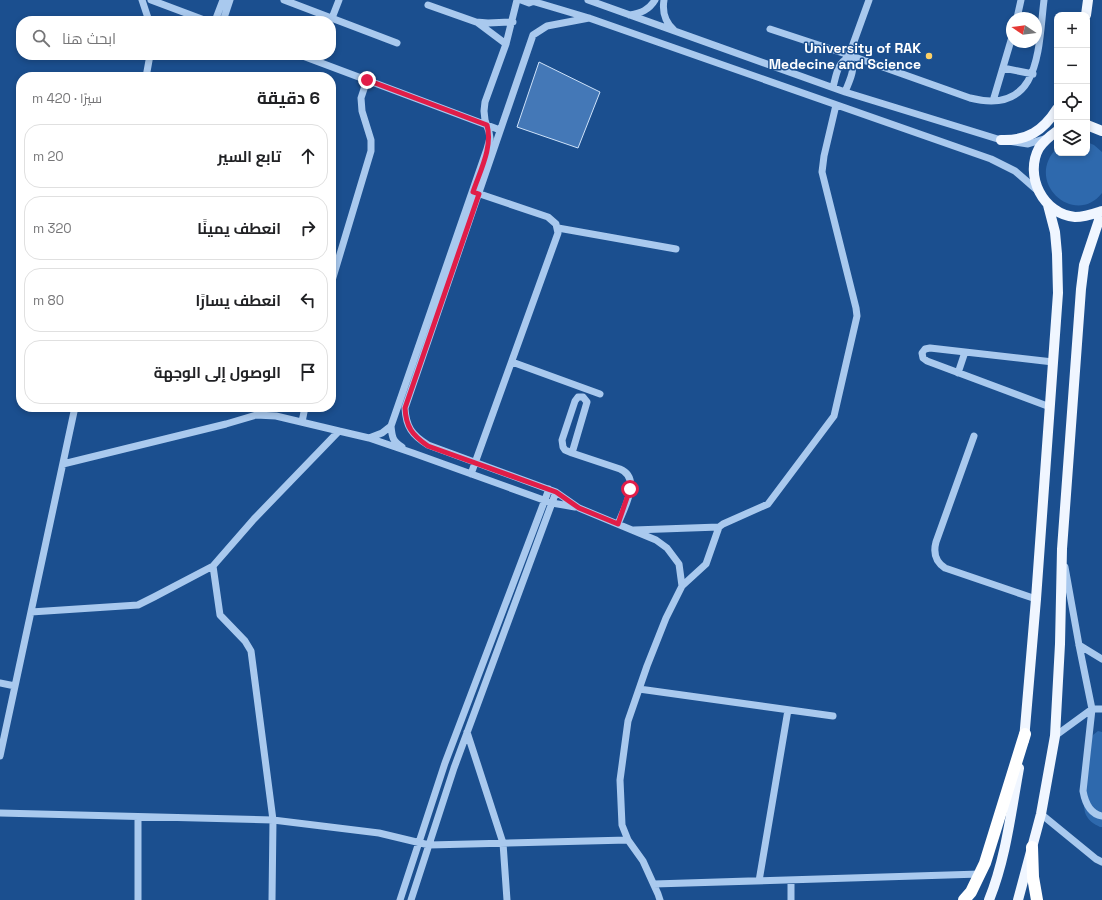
<!DOCTYPE html>
<html lang="ar">
<head>
<meta charset="utf-8">
<style>
  :root { --surface:#fff; --page:#f6f6f6; --text:#202124; --muted:#757577; --line:#e0e0e0 }
  body { margin:0; font-family:"Space Grotesk",Cairo,sans-serif; background:var(--page); color:var(--text); direction:rtl }
  .controls { position:absolute; right:12px; top:12px; display:grid; overflow:hidden; border-radius:8px; box-shadow:0 2px 6px #0003 }
  .controls button { width:36px; height:36px; display:grid; place-items:center; padding:0; border:0; border-bottom:1px solid var(--line); background:var(--surface); color:var(--text); font:20px sans-serif }
  .compass { position:absolute; left:1006px; top:12px; width:36px; height:36px; border-radius:50%; background:var(--surface); box-shadow:0 2px 6px #0003; rotate:283deg }
  .stop { position:absolute; width:12px; height:12px; margin:-9px; border:3px solid #e11d48; border-radius:50%; background:#fff }
  .stop.end { background:#e11d48; border-color:#fff; box-shadow:0 1px 4px #0008 }
  .list { margin:0; padding:0; list-style:none }
  h2 { display:flex; justify-content:space-between; align-items:center; height:52px; margin:0; padding:0 16px; font-size:17px }
  h2 small { font-size:13px; font-weight:400; color:var(--muted) }
  .list li { display:grid; grid-template-columns:26px 1fr auto; gap:12px; align-items:center; box-sizing:border-box; height:64px; margin:0 8px 8px; padding:0 8px; border:1px solid var(--line); border-radius:16px }
  .list b { display:block; font-size:15px; white-space:nowrap }
  .list em { font-size:13px; font-style:normal; color:var(--muted) }
  .icon { flex:none; width:22px; height:22px; fill:none; stroke:currentColor; stroke-width:2; stroke-linecap:round; stroke-linejoin:round }
  .map { position:relative; flex:none; width:1102px; height:900px; overflow:hidden; direction:ltr }
  .search { position:absolute; background:var(--surface); box-shadow:0 2px 6px #0003; left:16px; top:16px; width:320px; height:44px; display:flex; align-items:center; gap:10px; box-sizing:border-box; padding:0 14px; border-radius:16px; color:var(--muted); font-size:15px }
  .panel { position:absolute; background:var(--surface); box-shadow:0 2px 6px #0003; left:16px; top:72px; width:320px; height:340px; border-radius:16px; direction:rtl }
  .map>svg:first-child { display:block }
  .green { fill:#2e69ad }
  .building { fill:#4478b7; stroke:#cfe3fa }
  .lines { fill:none; stroke-linecap:round; stroke-linejoin:round }
  .minor { stroke:#a9c9ee; stroke-width:7 }
  .major { stroke:#f0f6ff; stroke-width:10 }
  .highway { stroke:#fff; stroke-width:12 }
  .route { stroke:#e11d48; stroke-width:5 }
  .poi-dot { fill:#ffd166; stroke:#1b4f8f; stroke-width:1.5 }
  .labels { text-anchor:middle; dominant-baseline:central; stroke-width:3; stroke-linejoin:round; paint-order:stroke }
  .poi-label { font-size:14px; font-weight:bold; fill:#fff; stroke:#1b4f8f; text-anchor:end }
</style>
</head>
<body>
<div class="map">
<svg width="1102" height="900" viewBox="0 0 1102 900">
  <rect width="100%" height="100%" fill="#1b4f8f"/>
  <path class="green" d="M1087,142l7,3 8,7v41c-27,35 -79,-11 -45,-45v5h30z
    M1098,731l4,1v95h-2c-6,-3 -11,-6 -14,-12 -6,-12 2,-58 3,-73l4,-7z"/>
  <path class="building" d="M539,62l61,30 -22,56 -61,-21z"/>
  <g class="lines">
    <path class="minor" d="M142,0l7,21
      M151,0l56,21
      M284,0l113,43
      M521,0l8,3 8,-3
      M588,0l257,92 156,48 27,4 19,-6
      M664,0c-2,12 1,22 10,30
      M535,2l54,16 402,141 24,12 23,20
      M428,5l48,17 12,1 25,-1
      M630,15c11,-2 19,-5 25,-15
      M332,18l7,-18
      M589,18l-42,8 -14,9 -128,373c1,19 7,27 23,37l128,47 23,16 77,32 11,8 12,16 3,22 -16,32 -19,48 -19,55 -8,59 2,45 6,15 15,21 15,33 2,6
      M1017,18l4,-18
      M215,21l8,-21
      M223,21l7,-21
      M478,23l28,21
      M770,29l79,26 121,43c71,18 68,-49 74,-98
      M300,55l200,75
      M1003,68l30,6
      M146,77l4,-22
      M833,87c3,-10 4,-24 15,-29l21,-58
      M845,92c4,-11 13,-25 3,-34
      M993,101l19,-64
      M558,228l118,21
      M331,284l40,-133v-11l-9,-29 -1,-13 6,-18
      M512,362l88,32
      M958,373l7,-21
      M1050,407l-123,-46 -4,-3 -1,-5 3,-4 5,-1 123,14
      M302,422l3,-15
      M974,436l-38,106c-3,11 0,20 9,26l91,31
      M369,438l13,-5 9,-7
      M402,447c-10,-6 -10,-11 -11,-21l96,-277 3,-11 -1,-6 -4,-12 -1,-9 1,-9 21,-58 11,-44
      M572,453l15,-51 -4,-5h-5l-3,4 -13,39 1,7 2,3 7,3 48,16c22,9 4,39 -2,55
      M63,464l163,-40 30,-9 20,1 63,15
      M471,474l87,-241 -2,-9 -8,-7 -74,-25
      M634,530l85,-3
      M1065,567l14,78 13,64 -9,82c2,11 7,23 19,25
      M682,586l24,-22 13,-37 4,-3 45,-20 66,-88 23,-100 -1,-8 -34,-136 2,-16 12,-51
      M31,612l107,-7 16,-8 59,-31
      M1079,645l23,14
      M0,683l15,3
      M639,689l194,27
      M467,732l36,111 4,57
      M1055,736l37,-27h10
      M0,756l75,-349
      M0,813l273,7 106,13 50,12 199,-5
      M1041,814l55,45 6,3
      M791,880v20
      M759,881l29,-171
      M654,884l326,-10
      M138,900v-83
      M272,900l1,-80 -22,-169 -6,-10 -25,-26 -7,-49 41,-47 85,-88 30,7 44,15 139,50 23,4
      M400,900l45,-137 104,-274
      M411,900l43,-132 102,-276"/>
    <path class="major" d="M1086,15l2,-15
      M1087,125l15,6
      M1057,131c-7,5 -13,10 -18,17 -15,28 4,66 36,69 10,0 18,-3 27,-6
      M1001,140c26,1 42,-9 56,-31
      M1024,740l12,-141 22,-306 -1,-39 -2,-22 -7,-27
      M989,900c17,-42 22,-88 30,-132
      M1018,900l23,-86 14,-78 5,-92 2,-95 19,-260 3,-24 18,-54"/>
    <path class="highway" d="M1032,847l1,30 4,23
      M964,900l7,-8 14,-29 40,-129"/>
  </g>
  <g class="lines">
    <path class="route" d="M367,80l120,45c6,22 -7,46 -14,67l6,2 -74,214c1,19 7,27 23,38l128,46 23,16 39,16 12,-35"/>
  </g>
  <circle class="poi-dot" cx="929" cy="56" r="4"/>
  <g class="labels">
    <g class="poi-label">
      <text x="921" y="48">University of RAK<tspan x="921" dy="16">Medecine and Science</tspan></text>
    </g>
  </g>
</svg>
<div class="controls">
<button>+</button>
<button>−</button>
<button><svg class="icon" aria-label="locate" viewBox="0 0 24 24"><circle cx="12" cy="12" r="6"/><path d="M12 2v4M12 18v4M2 12h4M18 12h4"/></svg></button>
<button><svg class="icon" aria-label="layers" viewBox="0 0 24 24"><path d="M12 4l9 5-9 5-9-5zM3 14l9 5 9-5"/></svg></button>
</div>
<svg class="compass" viewBox="-18 -18 36 36"><path d="M0-13l5 13h-10z" fill="#e53935"/><path d="M0 13l5-13h-10z" fill="#757577"/></svg>
<div class="stop" style="left:630px;top:489px"></div>
<div class="stop end" style="left:367px;top:80px"></div>
<div class="search"><svg class="icon" aria-label="search" viewBox="0 0 24 24"><circle cx="10" cy="10" r="6"/><path d="M15 15l6 6"/></svg>ابحث هنا</div>
<section class="panel">
<h2>6 دقيقة<small>سيرًا · 420 m</small></h2>
<ul class="list">
<li><svg class="icon" aria-label="ahead" viewBox="0 0 24 24"><path d="M12 20V5M6 11l6-6 6 6"/></svg><div><b>تابع السير</b></div><em>20 m</em></li>
<li><svg class="icon" aria-label="right" viewBox="0 0 24 24"><path d="M7 20v-9h11M14 6l5 5-5 5"/></svg><div><b>انعطف يمينًا</b></div><em>320 m</em></li>
<li><svg class="icon" aria-label="left" viewBox="0 0 24 24"><path d="M17 20v-9H6M10 6l-5 5 5 5"/></svg><div><b>انعطف يسارًا</b></div><em>80 m</em></li>
<li><svg class="icon" aria-label="arrive" viewBox="0 0 24 24"><path d="M6 21V4h12l-3 4 3 4H6"/></svg><div><b>الوصول إلى الوجهة</b></div></li>
</ul>
</section>
</div>
</body>
</html>
